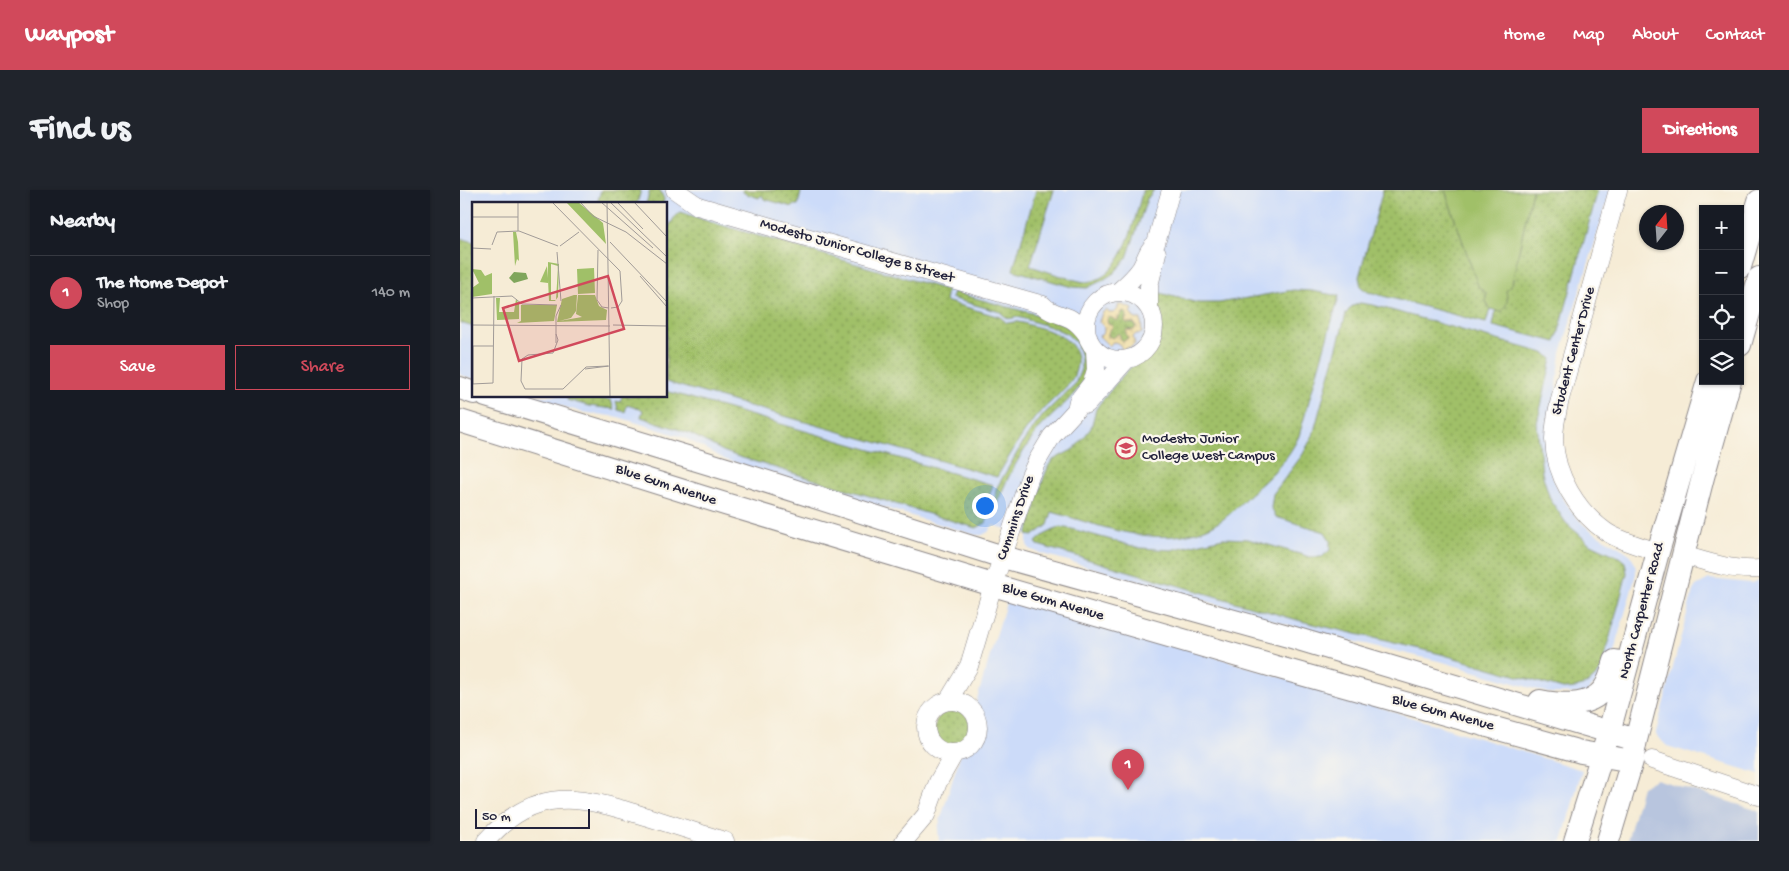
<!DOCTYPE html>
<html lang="en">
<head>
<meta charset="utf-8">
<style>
  :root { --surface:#171b24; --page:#20242c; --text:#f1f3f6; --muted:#9ea1a6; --line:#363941; --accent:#d1495b }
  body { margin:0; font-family:"Gochi Hand",sans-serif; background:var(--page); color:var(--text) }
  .controls { position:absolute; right:15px; top:15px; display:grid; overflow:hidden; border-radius:0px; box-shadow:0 1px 4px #0004 }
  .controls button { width:45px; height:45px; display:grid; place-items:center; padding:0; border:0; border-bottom:1px solid var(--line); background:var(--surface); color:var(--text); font:25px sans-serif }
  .compass { position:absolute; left:1179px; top:15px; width:45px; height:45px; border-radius:50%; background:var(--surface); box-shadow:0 1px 4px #0004; rotate:17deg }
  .scale { position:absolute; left:15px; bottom:12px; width:115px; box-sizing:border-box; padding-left:5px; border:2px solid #22223b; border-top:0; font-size:14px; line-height:18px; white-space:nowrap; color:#22223b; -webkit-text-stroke:4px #fbf7ec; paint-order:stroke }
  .you { position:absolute; left:524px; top:315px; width:18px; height:18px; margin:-12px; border:4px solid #fff; border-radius:50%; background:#1a73e8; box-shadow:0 0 0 8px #1a73e833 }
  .badge { display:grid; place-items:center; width:32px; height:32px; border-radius:50%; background:var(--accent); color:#fff; font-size:16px; font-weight:700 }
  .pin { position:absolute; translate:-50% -41px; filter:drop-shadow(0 1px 2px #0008) }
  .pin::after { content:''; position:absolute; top:26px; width:18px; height:15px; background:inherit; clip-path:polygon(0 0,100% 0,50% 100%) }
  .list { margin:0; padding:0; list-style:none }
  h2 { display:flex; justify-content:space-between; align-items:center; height:65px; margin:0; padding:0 20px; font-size:21px }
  h2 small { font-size:16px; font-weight:400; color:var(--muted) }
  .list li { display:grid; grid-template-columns:32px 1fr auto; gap:15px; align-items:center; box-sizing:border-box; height:75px; padding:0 20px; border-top:1px solid var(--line) }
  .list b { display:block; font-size:19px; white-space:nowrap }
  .list p { margin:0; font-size:16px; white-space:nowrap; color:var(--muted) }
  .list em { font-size:16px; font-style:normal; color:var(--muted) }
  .actions { display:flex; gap:10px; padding:15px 20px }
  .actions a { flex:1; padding:11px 0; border:1px solid var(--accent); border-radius:0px; text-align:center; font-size:18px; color:var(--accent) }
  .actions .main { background:var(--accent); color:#fff }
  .icon { flex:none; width:28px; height:28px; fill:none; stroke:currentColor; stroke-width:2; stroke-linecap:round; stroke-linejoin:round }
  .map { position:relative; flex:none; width:1299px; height:651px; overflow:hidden; border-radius:0px }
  header { display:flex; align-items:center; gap:30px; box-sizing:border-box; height:70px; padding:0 25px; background:var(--accent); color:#fff }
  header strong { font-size:24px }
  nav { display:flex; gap:28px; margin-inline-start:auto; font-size:18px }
  .intro { display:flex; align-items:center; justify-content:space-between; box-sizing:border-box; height:120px; padding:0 30px }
  h1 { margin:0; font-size:35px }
  .button { padding:12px 22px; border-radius:0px; background:var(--accent); color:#fff; font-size:18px; font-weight:700 }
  main { display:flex; gap:30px; padding:0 30px }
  aside { flex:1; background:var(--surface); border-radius:0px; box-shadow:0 1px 4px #0004 }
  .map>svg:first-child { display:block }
  .built { fill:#ccdbf9 }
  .industrial { fill:#b8c5de }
  .grass { fill:url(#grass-dots); stroke:#617152 }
  .sand { fill:url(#sand-dots); stroke:#887e6c; fill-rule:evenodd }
  .pitch { fill:#a0c068; stroke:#617152 }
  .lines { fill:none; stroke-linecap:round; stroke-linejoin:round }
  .minor-casing { stroke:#8c8788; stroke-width:19 }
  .major-casing { stroke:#8c8788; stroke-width:24 }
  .minor { stroke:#fff; stroke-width:18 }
  .major { stroke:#fff; stroke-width:22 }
  .labels { text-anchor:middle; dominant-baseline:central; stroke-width:4.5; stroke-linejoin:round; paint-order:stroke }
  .street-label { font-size:15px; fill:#22223b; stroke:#fbf7ec }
  .poi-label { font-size:15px; fill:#22223b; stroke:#fbf7ec; text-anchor:start }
  .inset-road { fill:none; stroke:#a19b98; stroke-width:1 }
  .view { fill:#d1495b; fill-opacity:0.15; stroke:#d1495b; stroke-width:2.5 }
  .inset-edge { fill:none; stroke:#22223b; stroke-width:2.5 }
</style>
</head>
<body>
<header>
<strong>Waypost</strong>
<nav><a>Home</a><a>Map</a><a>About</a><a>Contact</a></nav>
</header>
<div class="intro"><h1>Find us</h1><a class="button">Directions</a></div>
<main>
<aside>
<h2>Nearby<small></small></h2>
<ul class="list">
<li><span class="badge">1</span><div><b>The Home Depot</b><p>Shop</p></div><em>140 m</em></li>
</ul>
<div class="actions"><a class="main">Save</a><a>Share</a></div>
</aside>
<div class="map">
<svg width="1299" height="651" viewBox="0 0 1299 651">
  <defs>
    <pattern id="grass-dots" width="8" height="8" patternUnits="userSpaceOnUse" patternTransform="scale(1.25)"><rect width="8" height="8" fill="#a0c068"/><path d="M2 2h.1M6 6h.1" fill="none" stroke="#829c57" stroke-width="1.8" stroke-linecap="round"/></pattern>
    <pattern id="sand-dots" width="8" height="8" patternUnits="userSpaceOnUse" patternTransform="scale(1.25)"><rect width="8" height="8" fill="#eeda9e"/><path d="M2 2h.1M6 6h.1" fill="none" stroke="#ccbb89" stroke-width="1.8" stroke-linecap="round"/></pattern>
  </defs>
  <rect width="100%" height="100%" fill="#fbf7ec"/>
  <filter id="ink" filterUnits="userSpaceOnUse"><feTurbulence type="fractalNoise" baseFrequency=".02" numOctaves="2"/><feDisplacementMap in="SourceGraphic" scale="10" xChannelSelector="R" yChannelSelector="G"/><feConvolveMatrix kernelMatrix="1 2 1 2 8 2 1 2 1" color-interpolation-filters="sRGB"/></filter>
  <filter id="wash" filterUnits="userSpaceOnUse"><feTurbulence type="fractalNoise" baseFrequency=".0096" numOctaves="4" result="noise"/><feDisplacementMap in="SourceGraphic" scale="20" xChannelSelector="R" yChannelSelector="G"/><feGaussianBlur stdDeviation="1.12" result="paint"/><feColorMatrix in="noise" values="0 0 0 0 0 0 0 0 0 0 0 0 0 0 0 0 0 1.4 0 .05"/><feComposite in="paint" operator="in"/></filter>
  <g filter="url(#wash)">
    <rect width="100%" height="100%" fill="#f6ecd6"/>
    <path class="built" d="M0,0h1151l-50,163 -13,101 4,22 9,19 12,18 11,12 14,10 26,15 7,5 4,9 1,9 -3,12 -23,81 -24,28 -38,-1 -105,-31 -130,-30 -276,-80 -7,-3 -3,-4v-10l-34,-10 -5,7 -6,3h-7l-249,-75 -43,-23 -65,-20 -37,-5 -52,-16h137v-192h-192v175l-14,-4z
      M1249,389l42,4 8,-3v194l-92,-28 -11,-11v-3l37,-141 3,-5z
      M549,403l573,177 -20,71h-623l-1,-13z"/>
    <path class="industrial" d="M1196,589l103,32v30h-132l15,-54z"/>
    <path class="grass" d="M141,0h40l-4,14h-40z
      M190,0h10l4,9 -1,5h-17z
      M282,0h51l8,2 -3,13h-3l-2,2 -29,-8 -2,-4 -3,3 -15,-5z
      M576,0h18l-24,76c10,3 48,16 56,16 38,-2 48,-63 57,-92h11l-7,9 -20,59 -13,15 -11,7 -16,8 -15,-1 -59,-17z
      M923,0h62l33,95 8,8v8l4,8 -4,14 -118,-31 -7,-5 -2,-10z
      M1072,0h66l-42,152 -63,-16 3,-15h5l5,-20 6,-8z
      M221,22l29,10 237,68 -2,11 55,16 7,6c4,0 8,-2 11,-1 7,1 13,4 19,5 22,6 48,17 38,46 -4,14 -31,33 -41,46 -14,18 -25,38 -37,58l-331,-95v-151l10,-16z
      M0,48l14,4v85l-14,-4z
      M833,100l19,1 27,5 -40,140c-11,24 -29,41 -49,58 -9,9 -20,21 -31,28 -53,31 -113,5 -167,-10l-4,13 -15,11 -6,-1 17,-58 5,-12 4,-5 21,-11 11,-13 6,-8 5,-19 4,-6c9,-10 18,-23 28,-33 15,-14 30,-13 33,-40 1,-12 -4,-25 -5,-38l42,11h21z
      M493,102c22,6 44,12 66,18 16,4 33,8 47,16 10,6 15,13 19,23 15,35 -31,60 -49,84 -16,22 -36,55 -41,81h-2l3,-25 29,-50 19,-25 31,-30 6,-15v-12l-4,-13 -10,-10 -13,-6 -36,-11 -10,2 -8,-7 -49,-14z
      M900,113l13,2 174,49 5,5 -15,64 5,50 8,26 16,24 23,20 30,14 6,5 2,11 -26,97c-10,14 -21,19 -38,19l-122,-35 -140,-33 -263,-76 -2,-3 8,-7 16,-8 12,2 68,19 31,2 52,-12 25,1 62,18h12l8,-7v-10l-5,-8 -49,-15 -5,-9 2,-14 30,-40 10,-19 33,-121 5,-7z
      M664,121l3,3 -2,5 6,5 3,-1 2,5 -3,3 -4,-2 -2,6 1,3 -4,3 -3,-1 -2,-7 -6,5 -5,-2v-3l5,-7 -5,-2 -1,-4 3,-3 7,4 4,-8z
      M206,201l327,94 -3,8 -3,26 -1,4 -10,5 -240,-72 -13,-5 -34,-18 -48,-16 2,-7 -16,-5 -2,7 -7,-2 -2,-9 4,1 2,-6h44z
      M108,206l43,4 3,9 -25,-3 -22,-6z
      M475 538a18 18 0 1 1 36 0a18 18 0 1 1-36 0Z"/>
    <path class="sand" d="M658,115h5l10,4 -2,4 2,4 3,2h5l1,14 -6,1 -3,3 2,7 -4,3 -9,3c-1,-5 -4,-8 -9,-8l-4,4 -10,-10c5,-2 6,-6 4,-10l-4,-4 3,-9 4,-3 4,3c5,0 9,-3 8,-8zM663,121l4,3 -2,7 2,2h7l2,3 -2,4h-8v4l2,4 -4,3 -3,-1 -2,-7 -6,5 -5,-2v-3l5,-7 -5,-2 -1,-4 3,-3 7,4z"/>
    <path class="pitch" d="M985,0h87l-20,93 -6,8c2,9 2,14 -5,21l-11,-3 -4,-8v-8l-8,-7z"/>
  </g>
  <g filter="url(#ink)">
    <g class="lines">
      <g class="minor-casing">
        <path id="minor" d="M215,0l23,16 345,99c6,8 18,9 28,14 7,4 12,10 17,17
          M1158,0l-58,209c-3,13 -6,27 -6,41 1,35 23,71 51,91 14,10 36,15 53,21
          M658,102c8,-7 17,-15 23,-24 5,-9 7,-19 15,-25l15,-53
          M626 136a34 34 0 1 1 68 0a34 34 0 1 1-68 0Z
          M689,118v-22l8,-33
          M627,214l40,-45
          M1223,365c24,7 50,16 76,14
          M466 537a26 26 0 1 1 52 0a26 26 0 1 1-52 0Z
          M488,511l21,-35 24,-81 37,-109 7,-15 15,-25 24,-26 2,-9 14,-18 4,-13 -1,-21
          M1192,570l107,36
          M26,651c49,-56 94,-45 158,-25 27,8 54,17 81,25
          M444,651l22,-26 12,-33 16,-28"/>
      </g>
      <g class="major-casing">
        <path id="major" d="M1280,77l19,-66
          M1280,155l19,-67
          M0,198l14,5
          M26,206l247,75 270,86 285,79 348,104
          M0,231l265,83 268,81 290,84 298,83 51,9
          M1080,511c21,4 52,7 65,-14 5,-7 7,-17 10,-26
          M1115,651l34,-109 49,-180 50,-171
          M1148,651l24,-80 4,-21 67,-263 27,-96"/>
      </g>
      <use href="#minor" class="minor"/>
      <use href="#major" class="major"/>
    </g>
  </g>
  <defs>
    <g id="university-ring" transform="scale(1.125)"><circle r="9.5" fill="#fbf7ec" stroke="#d1495b" stroke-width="1.5"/><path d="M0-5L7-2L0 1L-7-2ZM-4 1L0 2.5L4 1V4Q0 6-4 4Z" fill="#d1495b"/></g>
  </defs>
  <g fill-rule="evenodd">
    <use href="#university-ring" x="666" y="258"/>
  </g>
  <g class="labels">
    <g class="street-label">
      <text transform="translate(397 61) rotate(16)">Modesto Junior College B Street</text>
      <text transform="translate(1114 161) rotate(-75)">Student Center Drive</text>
      <text transform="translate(206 295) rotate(18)">Blue Gum Avenue</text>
      <text transform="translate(556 328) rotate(-71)">Cummins Drive</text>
      <text transform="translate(593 412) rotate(16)">Blue Gum Avenue</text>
      <text transform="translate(1182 421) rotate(-75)">North Carpenter Road</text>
      <text transform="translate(983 523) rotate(15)">Blue Gum Avenue</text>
    </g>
    <g class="poi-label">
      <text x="682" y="249">Modesto Junior<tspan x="682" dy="17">College West Campus</tspan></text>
    </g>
  </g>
  <g transform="translate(12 12)">
    <rect width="195" height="195" fill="#f6ecd6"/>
    <path d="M94,0h12l25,21 3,21zM41,30h3l2,10 1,19 -2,-2 -2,7zM76,60l11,2 -1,33 -3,4h-6l-1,-21v3l-8,-1 7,-16 1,12zM79,62l7,2 -2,34h-5zM122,66l1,25 -17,1 -1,-25zM0,67l9,1 4,6 7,-3v21l-20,3v-9l7,-5zM102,93h3l-1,16 -5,7 -12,3 23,-4 -6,-3 2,-19h17l4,11 8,4 -1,10 -49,2 5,-23zM24,96h4l-1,14h15l2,-13 3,5v15l-22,1zM49,103h36l-3,16 -37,2 4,-2z" fill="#a0c068" fill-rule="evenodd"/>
    <path d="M42,70l12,1 2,6 -14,4 -5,-5z" fill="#80a65c"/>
    <path class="inset-road" d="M46,0v29M80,0l68,69 2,30 -4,6 -7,1M108,0l13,14 33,16 41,32M129,0l52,46M135,0l3,195M138,0l57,55M145,0l26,27M162,0l33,35M0,15h46M138,40l57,60M20,43l5,-13 22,-1 39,15M88,44l19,-14M0,46l19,1M126,48l-1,50 5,7 7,1M85,50l4,49M168,74l27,31M0,96l40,-2 10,8 35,1M0,123l138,1M141,123l54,1M84,132l2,6 -5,13 -25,2 -6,4 -1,22 4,8h38l23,-22 22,-1M84,141v-27l5,-11M0,144h21M1,144v38M113,167l24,-3M0,182l21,-1 1,-87"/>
    <path class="view" d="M136,74l16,53 -105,32 -16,-53z"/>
    <rect width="195" height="195" class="inset-edge"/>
  </g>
</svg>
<div class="controls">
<button>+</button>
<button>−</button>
<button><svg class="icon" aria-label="locate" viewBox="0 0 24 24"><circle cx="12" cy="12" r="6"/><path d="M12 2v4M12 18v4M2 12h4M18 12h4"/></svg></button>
<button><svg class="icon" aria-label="layers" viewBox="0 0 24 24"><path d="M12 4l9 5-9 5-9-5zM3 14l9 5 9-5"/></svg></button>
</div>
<svg class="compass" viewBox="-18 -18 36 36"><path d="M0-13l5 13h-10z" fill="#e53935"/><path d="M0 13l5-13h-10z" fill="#9ea1a6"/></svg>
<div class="scale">50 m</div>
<div class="you"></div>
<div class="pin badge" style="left:668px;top:600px">1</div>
</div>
</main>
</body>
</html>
